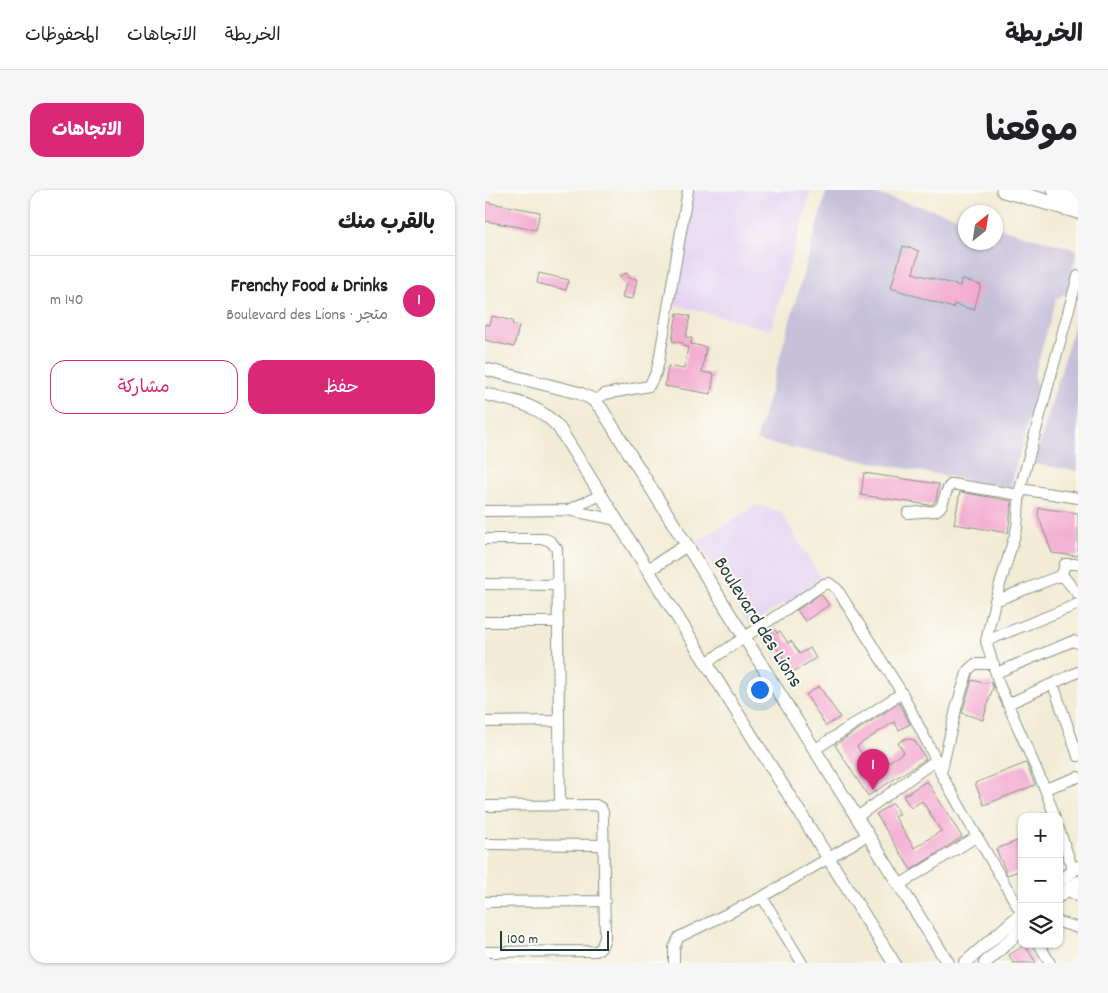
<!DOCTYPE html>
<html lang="ar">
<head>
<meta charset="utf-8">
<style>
  :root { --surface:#fff; --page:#f6f6f6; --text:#202124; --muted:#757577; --line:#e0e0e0; --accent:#db2777 }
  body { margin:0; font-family:Dekko,"Playpen Sans Arabic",sans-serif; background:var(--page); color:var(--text); direction:rtl }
  .controls { position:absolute; right:15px; bottom:15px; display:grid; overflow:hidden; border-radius:10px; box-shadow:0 1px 4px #0004 }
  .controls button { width:45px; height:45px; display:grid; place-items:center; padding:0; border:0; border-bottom:1px solid var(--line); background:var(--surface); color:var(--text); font:25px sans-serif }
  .compass { position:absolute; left:473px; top:15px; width:45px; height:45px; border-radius:50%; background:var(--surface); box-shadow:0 1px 4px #0004; rotate:30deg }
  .scale { position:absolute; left:15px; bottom:12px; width:109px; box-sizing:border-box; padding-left:5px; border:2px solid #1f3d34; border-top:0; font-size:14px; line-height:18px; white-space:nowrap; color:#1f3d34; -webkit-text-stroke:4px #fdfcf7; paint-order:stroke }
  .you { position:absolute; left:274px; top:499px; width:18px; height:18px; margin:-12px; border:4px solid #fff; border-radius:50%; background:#1a73e8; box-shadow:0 0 0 8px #1a73e833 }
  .badge { display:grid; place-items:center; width:32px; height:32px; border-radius:50%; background:var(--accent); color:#fff; font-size:16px; font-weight:700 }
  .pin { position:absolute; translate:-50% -41px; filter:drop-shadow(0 1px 2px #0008) }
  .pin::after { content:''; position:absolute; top:26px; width:18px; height:15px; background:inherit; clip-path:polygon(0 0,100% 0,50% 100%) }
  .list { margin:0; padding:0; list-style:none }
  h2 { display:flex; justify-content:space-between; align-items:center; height:65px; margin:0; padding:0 20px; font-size:21px }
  h2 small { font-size:16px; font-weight:400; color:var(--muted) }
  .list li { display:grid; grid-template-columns:32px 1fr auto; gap:15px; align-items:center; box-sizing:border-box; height:90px; padding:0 20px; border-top:1px solid var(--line) }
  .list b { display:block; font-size:19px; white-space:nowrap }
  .list p { margin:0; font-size:16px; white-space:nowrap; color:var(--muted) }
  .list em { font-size:16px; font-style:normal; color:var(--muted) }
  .actions { display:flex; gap:10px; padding:15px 20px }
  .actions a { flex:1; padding:11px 0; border:1px solid var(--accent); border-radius:15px; text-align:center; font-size:18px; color:var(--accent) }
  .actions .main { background:var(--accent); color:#fff }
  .icon { flex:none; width:28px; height:28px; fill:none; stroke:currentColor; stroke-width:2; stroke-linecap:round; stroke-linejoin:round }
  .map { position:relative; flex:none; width:593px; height:773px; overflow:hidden; direction:ltr; border-radius:15px }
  header { display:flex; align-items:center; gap:30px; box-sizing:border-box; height:70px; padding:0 25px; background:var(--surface); border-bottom:1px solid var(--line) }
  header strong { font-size:24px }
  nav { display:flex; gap:28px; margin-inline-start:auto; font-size:18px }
  .intro { display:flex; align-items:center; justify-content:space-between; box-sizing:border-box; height:120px; padding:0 30px }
  h1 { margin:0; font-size:35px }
  .button { padding:12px 22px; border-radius:15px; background:var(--accent); color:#fff; font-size:18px; font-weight:700 }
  main { display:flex; gap:30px; padding:0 30px }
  aside { flex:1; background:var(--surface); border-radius:15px; box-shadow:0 1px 4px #0004 }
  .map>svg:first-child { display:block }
  .built { fill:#e4d3f2 }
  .industrial { fill:#c6c0da }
  .building { fill:#f3aad0 }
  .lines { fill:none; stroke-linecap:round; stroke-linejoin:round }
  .minor-casing { stroke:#889484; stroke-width:12 }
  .major-casing { stroke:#889484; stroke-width:14 }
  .highway-casing { stroke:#889484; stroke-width:17 }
  .minor { stroke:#fff; stroke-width:10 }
  .major { stroke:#fff; stroke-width:12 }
  .highway { stroke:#fff; stroke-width:15 }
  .labels { text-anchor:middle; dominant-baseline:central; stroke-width:4; stroke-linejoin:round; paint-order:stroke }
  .street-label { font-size:20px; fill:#1f3d34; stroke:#fdfcf7 }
</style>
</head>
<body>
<header>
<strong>الخريطة</strong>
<nav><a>الخريطة</a><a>الاتجاهات</a><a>المحفوظات</a></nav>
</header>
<div class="intro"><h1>موقعنا</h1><a class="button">الاتجاهات</a></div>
<main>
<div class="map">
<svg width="593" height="773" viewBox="0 0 593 773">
  <rect width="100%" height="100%" fill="#fdfcf7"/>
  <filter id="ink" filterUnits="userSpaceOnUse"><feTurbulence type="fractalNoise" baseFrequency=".02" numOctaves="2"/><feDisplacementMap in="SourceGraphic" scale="10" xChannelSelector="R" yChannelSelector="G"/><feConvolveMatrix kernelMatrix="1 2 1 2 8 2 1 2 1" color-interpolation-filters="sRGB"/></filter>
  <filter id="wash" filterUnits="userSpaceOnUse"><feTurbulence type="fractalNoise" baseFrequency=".0096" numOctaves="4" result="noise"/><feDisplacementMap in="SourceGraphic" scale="20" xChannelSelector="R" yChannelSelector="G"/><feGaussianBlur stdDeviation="1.12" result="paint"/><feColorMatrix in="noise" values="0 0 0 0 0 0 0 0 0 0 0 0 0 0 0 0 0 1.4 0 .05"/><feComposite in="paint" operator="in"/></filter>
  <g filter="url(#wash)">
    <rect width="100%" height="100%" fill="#f2ebd5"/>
    <path class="built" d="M208,0h118l-40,140 -99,-26z
      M272,315l24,7 41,68 -73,45 -51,-83z"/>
    <path class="industrial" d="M342,0h35l103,29v23h30l1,-15 81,23 -10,42 -11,8 -22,76 3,11 -27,101 -254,-47z
      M593,122v159l-44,-7z"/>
    <g id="blocks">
      <path class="building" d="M0,12l55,10 -4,18 -51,-9z
        M418,56l16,5 -6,22 47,13 1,-7 20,6 -7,25 -20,-6 -1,4 -62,-20z
        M54,83l30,7 -3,10 -29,-7z
        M142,83l3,5 7,1 -4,20 -11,-1 4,-15 -4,-2 -3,-5z
        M192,123l13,3 -4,21 6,1 -1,6 15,3 -4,25 12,2 -3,20 -46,-8 3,-20 16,3 4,-22 -5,-1v-3l-11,-2z
        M7,126l21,5 -1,3 7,2 -5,21 -29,-7v-16l5,1z
        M379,283l75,11 -3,16 -3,4 -4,1 -68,-10z
        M475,302l52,9 -4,32 -54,-9z
        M554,318l39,5v43l-26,-3 -14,-38z
        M336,404l8,11 -24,16 -8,-11z
        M288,437l4,6 3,-2 8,12 3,-2 9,13 10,-6 6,10 -23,14 -23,-34z
        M487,490l11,3 8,-1 2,5 -10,33 -21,-7z
        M334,496l21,31 -14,9 -20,-31z
        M414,513l11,21 -11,6 -5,-8 -37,24 16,26 31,-20 -6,-9 8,-5 8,2 12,19 -58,37 -33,-51z
        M541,573l9,22 -51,20 -9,-22z
        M442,591l35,56 -51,33 -35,-56 17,-11 7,11 -5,3 19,31 27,-17 -19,-30 -11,7 -8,-12z
        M532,651l5,13v16l-15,5 -11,-26z
        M540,755l11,18h-23l-4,-8z"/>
    </g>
  </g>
  <g filter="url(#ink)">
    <use href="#blocks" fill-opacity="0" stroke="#889484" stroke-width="1"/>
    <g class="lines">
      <g class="minor-casing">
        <path id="minor" d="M109,211l11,-7 44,-8 7,-13 3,-12 29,-171
          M535,299l58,9
          M83,320l33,-15
          M0,321l83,-1 49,10
          M423,323l27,-2c12,-5 7,-20 17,-27l68,11
          M0,349h60l5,2 7,8 3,256
          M593,374h-13l-3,11 16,19
          M0,394l72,1
          M510,411l67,-26
          M0,432h73
          M501,451l92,-37
          M221,473l118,-79 5,-1 8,6 65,104 34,67 5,14 81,140
          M511,483l77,-32 5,2
          M568,494l25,72
          M523,514l70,-32
          M0,532l74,-1
          M329,560l88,-57
          M456,583l16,-68 11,-35 7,-6h19
          M560,599l33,-12
          M0,616l111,-1 5,3 2,4 2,126 -4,10 -5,3 -111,1
          M372,627l79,-57
          M570,627l-10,-28 -46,-105 -13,-43 9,-40 22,-73 3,-39 58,-213
          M574,639l14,41
          M0,654l119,1
          M414,695l77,-48
          M582,700l11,6
          M277,707l40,66
          M0,712l120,-1
          M574,732l19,6
          M554,754l11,19
          M189,773v-15l5,-11 83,-40 106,-62"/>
      </g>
      <g class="major-casing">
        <path id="major" d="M0,179l94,24 13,6 9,9 347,555
          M0,204c28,7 54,10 74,34l335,535
          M163,380l39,-25
          M574,691l19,-14
          M574,706l19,-14
          M480,773l57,-50
          M500,773l37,-34"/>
      </g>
      <g class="highway-casing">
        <path id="highway" d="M519,0l74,21
          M570,0l23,7"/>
      </g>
      <use href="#minor" class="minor"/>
      <use href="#major" class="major"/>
      <use href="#highway" class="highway"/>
    </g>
  </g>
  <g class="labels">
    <g class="street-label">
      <text transform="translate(272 433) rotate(58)">Boulevard des Lions</text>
    </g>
  </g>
</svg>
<div class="controls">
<button>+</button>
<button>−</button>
<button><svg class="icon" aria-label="layers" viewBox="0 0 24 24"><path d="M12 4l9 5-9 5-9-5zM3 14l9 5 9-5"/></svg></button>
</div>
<svg class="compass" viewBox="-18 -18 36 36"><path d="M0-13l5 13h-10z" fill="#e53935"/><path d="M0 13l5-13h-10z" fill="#757577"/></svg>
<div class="scale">100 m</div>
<div class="you"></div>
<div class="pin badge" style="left:388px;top:600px">1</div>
</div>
<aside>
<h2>بالقرب منك<small></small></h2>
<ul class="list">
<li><span class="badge">1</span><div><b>Frenchy Food &amp; Drinks</b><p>متجر · Boulevard des Lions</p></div><em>140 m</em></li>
</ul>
<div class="actions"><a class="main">حفظ</a><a>مشاركة</a></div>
</aside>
</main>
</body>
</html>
